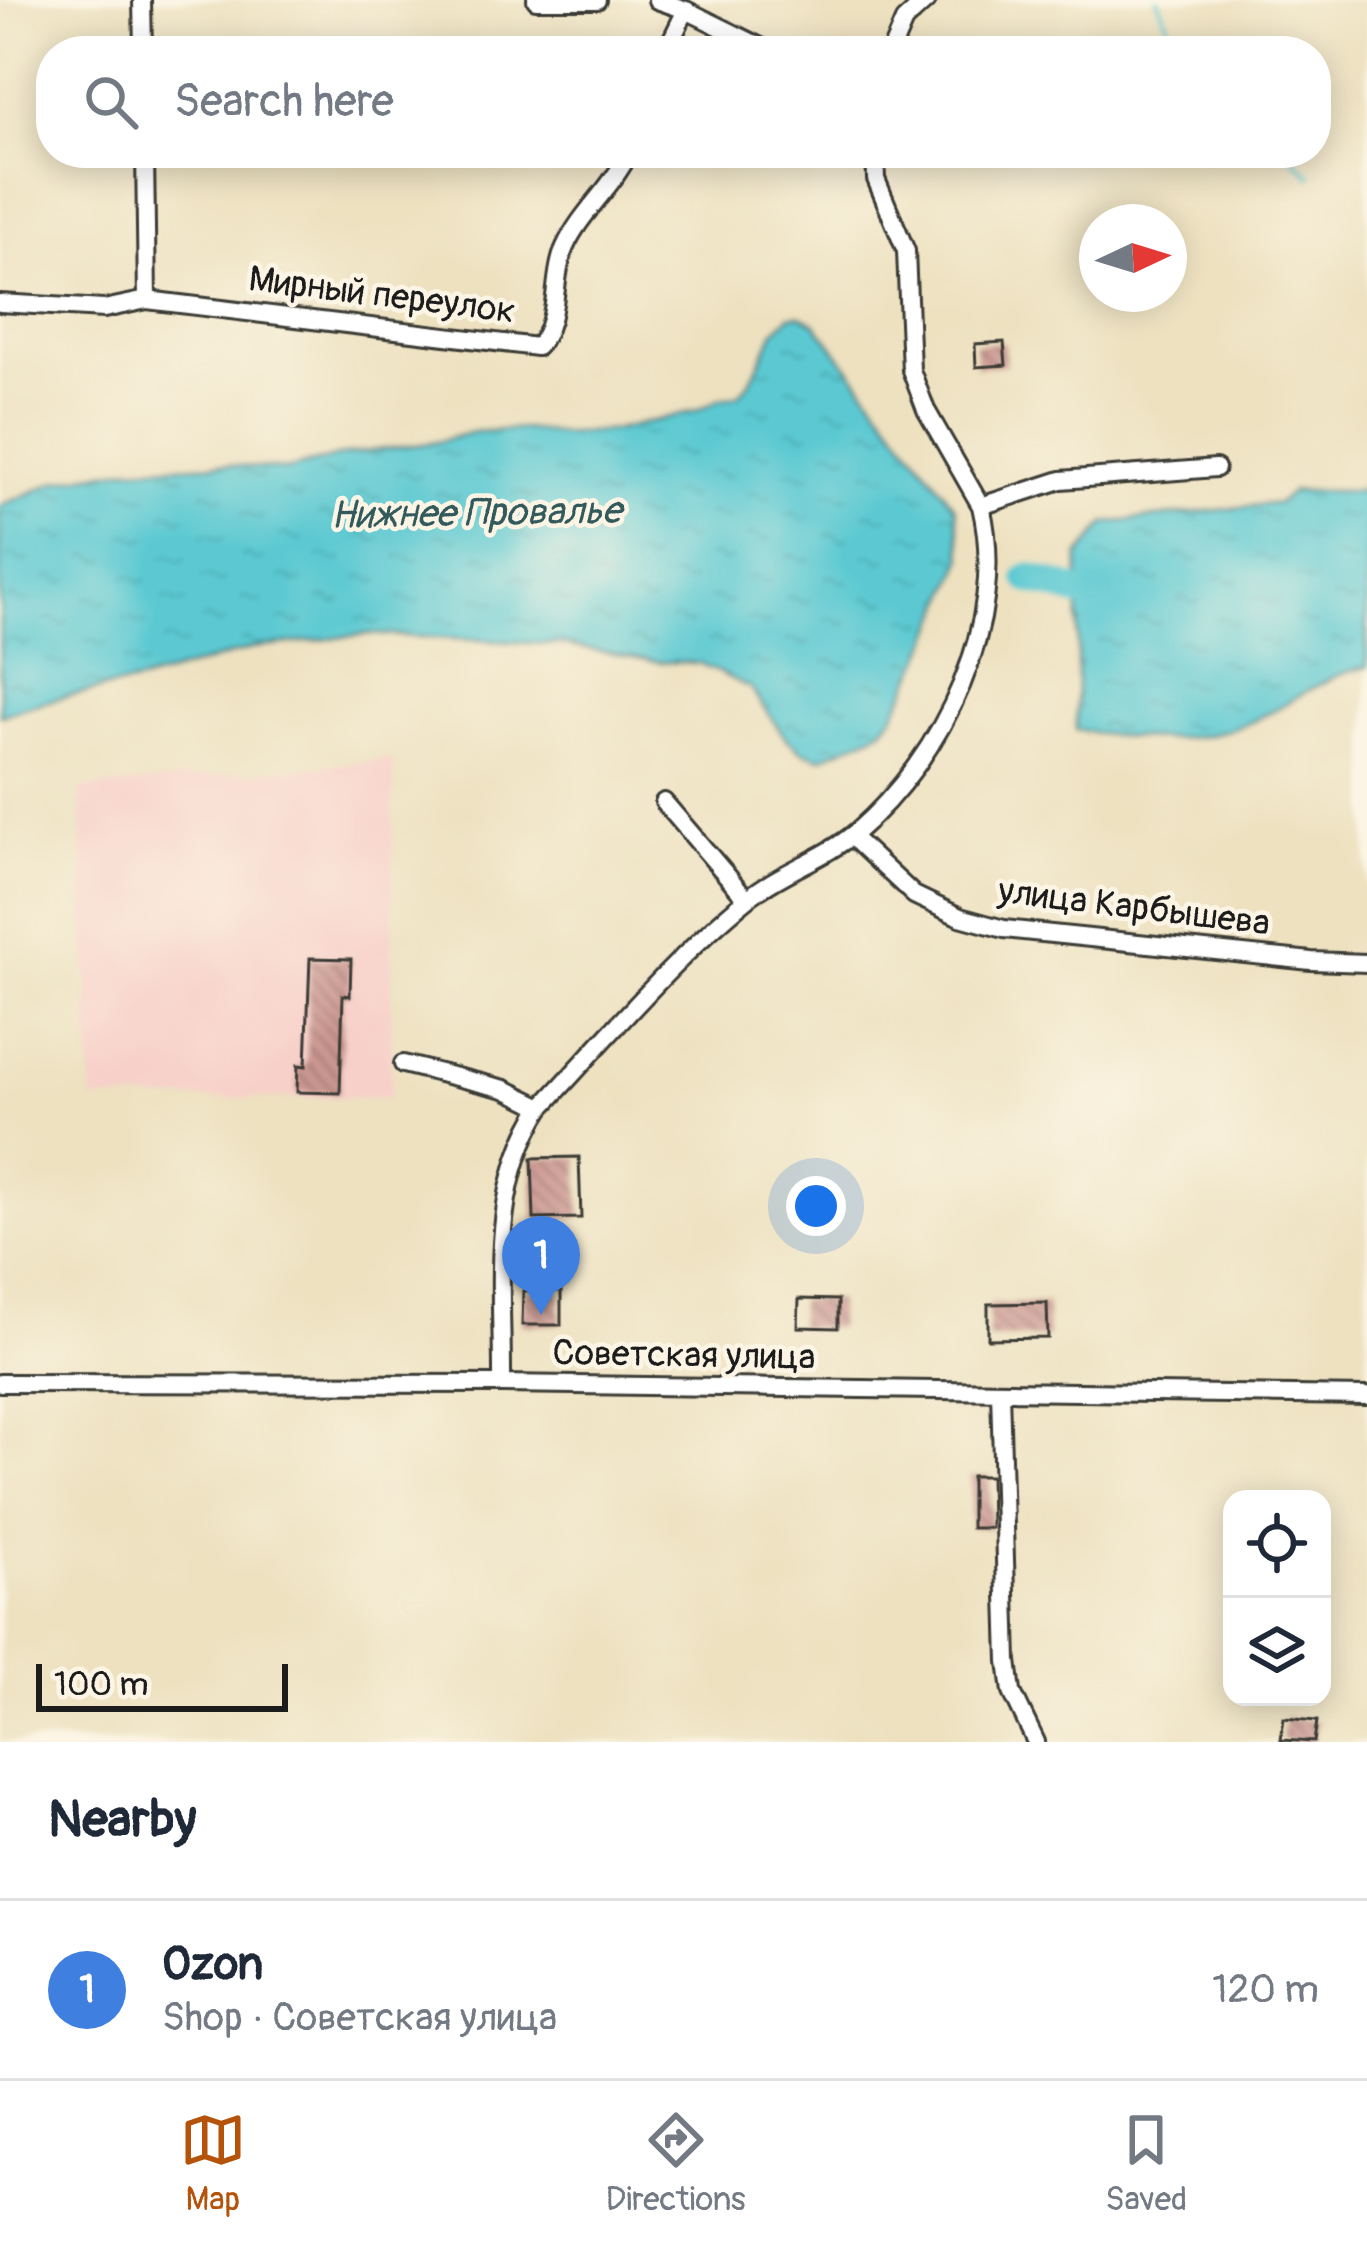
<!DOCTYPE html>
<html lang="en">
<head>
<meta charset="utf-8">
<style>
  :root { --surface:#fff; --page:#f6f6f7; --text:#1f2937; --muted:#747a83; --line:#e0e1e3; --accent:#b45309 }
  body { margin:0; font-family:Pangolin,sans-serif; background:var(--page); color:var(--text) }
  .controls { position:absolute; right:36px; bottom:36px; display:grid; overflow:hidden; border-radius:24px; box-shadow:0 6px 30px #0003 }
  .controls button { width:108px; height:108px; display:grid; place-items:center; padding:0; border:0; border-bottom:3px solid var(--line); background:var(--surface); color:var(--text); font:60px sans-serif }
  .compass { position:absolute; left:1079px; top:204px; width:108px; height:108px; border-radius:50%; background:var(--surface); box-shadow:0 6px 30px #0003; rotate:86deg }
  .scale { position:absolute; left:36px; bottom:30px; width:252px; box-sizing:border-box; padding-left:12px; border:6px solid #1c1c1c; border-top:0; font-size:33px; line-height:42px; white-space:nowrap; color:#1c1c1c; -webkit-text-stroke:9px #fcf5e5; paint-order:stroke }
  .you { position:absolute; left:816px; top:1206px; width:42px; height:42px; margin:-30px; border:9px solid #fff; border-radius:50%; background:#1a73e8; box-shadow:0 0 0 18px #1a73e833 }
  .badge { display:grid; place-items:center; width:78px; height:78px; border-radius:50%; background:var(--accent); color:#fff; font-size:39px; font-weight:700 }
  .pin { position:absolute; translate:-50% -99px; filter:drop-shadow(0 3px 6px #0008) }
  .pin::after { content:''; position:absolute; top:63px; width:42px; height:36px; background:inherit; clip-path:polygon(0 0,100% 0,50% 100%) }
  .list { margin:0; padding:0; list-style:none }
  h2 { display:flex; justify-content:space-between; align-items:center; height:156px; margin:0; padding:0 48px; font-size:51px }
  h2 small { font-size:39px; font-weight:400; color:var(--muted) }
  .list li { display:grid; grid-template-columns:78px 1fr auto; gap:36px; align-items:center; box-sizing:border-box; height:180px; padding:0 48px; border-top:3px solid var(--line) }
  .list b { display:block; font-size:45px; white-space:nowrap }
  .list p { margin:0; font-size:39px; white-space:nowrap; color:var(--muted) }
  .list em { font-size:39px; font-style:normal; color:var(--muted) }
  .icon { flex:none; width:66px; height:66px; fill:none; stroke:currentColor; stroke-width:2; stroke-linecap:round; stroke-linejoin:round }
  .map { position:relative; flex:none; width:1367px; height:1742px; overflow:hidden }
  .search { position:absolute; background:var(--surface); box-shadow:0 6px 30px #0003; left:36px; right:36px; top:36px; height:132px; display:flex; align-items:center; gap:30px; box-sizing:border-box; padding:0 42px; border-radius:48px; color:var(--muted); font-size:45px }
  .sheet { height:336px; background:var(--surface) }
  nav { display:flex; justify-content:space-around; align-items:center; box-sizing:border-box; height:168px; border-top:3px solid var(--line); background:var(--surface); font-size:33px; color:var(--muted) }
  nav a { display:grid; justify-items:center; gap:6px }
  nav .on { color:var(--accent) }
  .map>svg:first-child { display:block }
  .built { fill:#f7d0c9 }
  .water { fill:url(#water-ripples); stroke:#3c7277; stroke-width:3 }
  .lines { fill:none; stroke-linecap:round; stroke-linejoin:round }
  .stream { stroke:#5cc9d2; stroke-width:4.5 }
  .river { stroke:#5cc9d2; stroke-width:30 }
  .building { fill:url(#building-back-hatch) }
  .minor-casing { stroke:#3b3a35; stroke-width:22 }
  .minor { stroke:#fff; stroke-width:16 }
  .labels { text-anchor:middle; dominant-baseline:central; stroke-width:9; stroke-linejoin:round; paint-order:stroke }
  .street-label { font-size:36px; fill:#1c1c1c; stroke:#fcf5e5 }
  .water-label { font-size:39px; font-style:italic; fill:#32595c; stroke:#fcf5e5 }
</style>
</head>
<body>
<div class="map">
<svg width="1367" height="1742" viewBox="0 0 1367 1742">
  <defs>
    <pattern id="water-ripples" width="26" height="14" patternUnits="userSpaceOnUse" patternTransform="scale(3)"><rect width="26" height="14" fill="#5cc9d2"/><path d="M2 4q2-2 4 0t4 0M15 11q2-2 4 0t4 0" fill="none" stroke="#4facb4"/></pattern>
    <pattern id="building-back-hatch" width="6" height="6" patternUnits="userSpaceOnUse" patternTransform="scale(3)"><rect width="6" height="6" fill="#cb9690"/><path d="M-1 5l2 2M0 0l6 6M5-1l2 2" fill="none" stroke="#a47a75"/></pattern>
  </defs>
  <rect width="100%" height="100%" fill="#fcf5e5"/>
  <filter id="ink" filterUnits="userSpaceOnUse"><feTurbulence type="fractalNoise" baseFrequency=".00833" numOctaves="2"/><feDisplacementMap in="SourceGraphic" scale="24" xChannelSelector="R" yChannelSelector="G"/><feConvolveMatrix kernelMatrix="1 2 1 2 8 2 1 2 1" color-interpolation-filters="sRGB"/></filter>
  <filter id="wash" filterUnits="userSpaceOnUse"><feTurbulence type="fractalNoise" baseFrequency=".004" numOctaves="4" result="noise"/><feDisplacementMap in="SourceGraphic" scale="48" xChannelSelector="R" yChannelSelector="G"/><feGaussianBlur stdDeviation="2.7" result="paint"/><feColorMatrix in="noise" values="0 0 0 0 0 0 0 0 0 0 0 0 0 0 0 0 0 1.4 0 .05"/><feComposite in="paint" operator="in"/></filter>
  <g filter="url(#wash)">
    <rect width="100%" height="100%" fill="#ede1c0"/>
    <path class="built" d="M393,759l-2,338 -299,3 -12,-311z"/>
    <path class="water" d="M799,315l17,9 140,184 7,51 -41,100 -28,56 -13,16 -60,27 -20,-7 -16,-14 -35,-49 -51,-25 -39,-1 -94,-17 -198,-11 -114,14 -114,34 -74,14 -66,19v-209l58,-25 70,-13 91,-4 66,6 64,-16 88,-12 36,-10 51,-3 42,5 51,-4 81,-20 20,-10 21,-5 12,-15 24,-49 15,-15z
      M1292,491h75v176c-49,9 -88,47 -134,62 -50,16 -107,9 -157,1l3,-174 27,-33 172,-20z"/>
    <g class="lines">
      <path class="stream" d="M1158,0l13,32 16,19
        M1288,153l23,23"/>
      <path class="river" d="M1029,578l51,15 36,-2"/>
    </g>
    <g id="blocks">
      <path class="building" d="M1004,342l2,23 -30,2 -1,-23z
        M310,958l41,1 -1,37 -7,-1 -3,98 -43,-1 1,-27 8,1z
        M579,1157l2,61 -47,1 -2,-61z
        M523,1291h38v34h-39z
        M799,1299l39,1v28l-40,-1z
        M1047,1303l1,35 -60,1v-35z
        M971,1476h19l1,52h-20z
        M1284,1718l33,3 -3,21 -33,-2z"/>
    </g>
  </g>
  <g filter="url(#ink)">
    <use href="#blocks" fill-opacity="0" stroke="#3b3a35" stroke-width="3"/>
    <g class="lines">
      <g class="minor-casing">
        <path id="minor" d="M142,0l1,51
          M536,0h61
          M657,0l29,10 83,41
          M666,51l20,-41
          M891,51l13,-30 23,-21
          M145,153l2,147
          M875,153l1,26 30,72 5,119 15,40 55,96 80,-26 155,-12
          M0,303l104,6 43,-9 390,47c24,-27 14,-68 28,-100 16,-35 47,-59 64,-94
          M664,802l83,97
          M851,836l63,59 46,22 44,12 307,32 56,2
          M403,1064l102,25 37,18
          M0,1383l502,1 865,12
          M502,1384c1,-93 -14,-196 40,-277 66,-70 131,-148 205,-208 33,-27 77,-40 109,-67 87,-75 153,-210 125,-326
          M1000,1391l8,270 4,31 24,50"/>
      </g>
      <use href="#minor" class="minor"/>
    </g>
  </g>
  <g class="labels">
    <g class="street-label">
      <text transform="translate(382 295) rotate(7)">Мирный переулок</text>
      <text transform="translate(1134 907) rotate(7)">улица Карбышева</text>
      <text transform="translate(684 1355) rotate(1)">Советская улица</text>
    </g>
    <g class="water-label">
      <text transform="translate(476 513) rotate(-1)">Нижнее Провалье</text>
    </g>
  </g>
</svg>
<div class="controls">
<button><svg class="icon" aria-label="locate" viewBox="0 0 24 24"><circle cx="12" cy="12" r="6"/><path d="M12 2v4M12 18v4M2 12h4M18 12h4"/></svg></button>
<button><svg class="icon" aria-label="layers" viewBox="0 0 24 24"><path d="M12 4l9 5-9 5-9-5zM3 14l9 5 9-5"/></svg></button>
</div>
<svg class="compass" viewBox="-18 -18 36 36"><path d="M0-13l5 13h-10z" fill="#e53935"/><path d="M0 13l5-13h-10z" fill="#747a83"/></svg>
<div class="scale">100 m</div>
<div class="you"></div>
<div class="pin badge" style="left:541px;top:1315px;background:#3f7fe0">1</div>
<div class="search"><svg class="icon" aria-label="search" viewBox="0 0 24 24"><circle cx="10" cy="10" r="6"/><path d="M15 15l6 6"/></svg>Search here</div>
</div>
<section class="sheet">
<h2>Nearby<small></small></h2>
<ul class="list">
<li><span class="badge" style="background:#3f7fe0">1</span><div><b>Ozon</b><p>Shop · Советская улица</p></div><em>120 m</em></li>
</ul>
</section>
<nav>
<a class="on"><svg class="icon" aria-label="map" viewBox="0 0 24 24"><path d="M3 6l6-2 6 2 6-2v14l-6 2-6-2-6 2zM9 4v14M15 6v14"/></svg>Map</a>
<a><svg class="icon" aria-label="directions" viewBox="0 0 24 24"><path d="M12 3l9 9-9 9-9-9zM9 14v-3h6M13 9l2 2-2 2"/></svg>Directions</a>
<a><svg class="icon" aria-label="saved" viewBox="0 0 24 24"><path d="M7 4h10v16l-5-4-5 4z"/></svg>Saved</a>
</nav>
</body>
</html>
